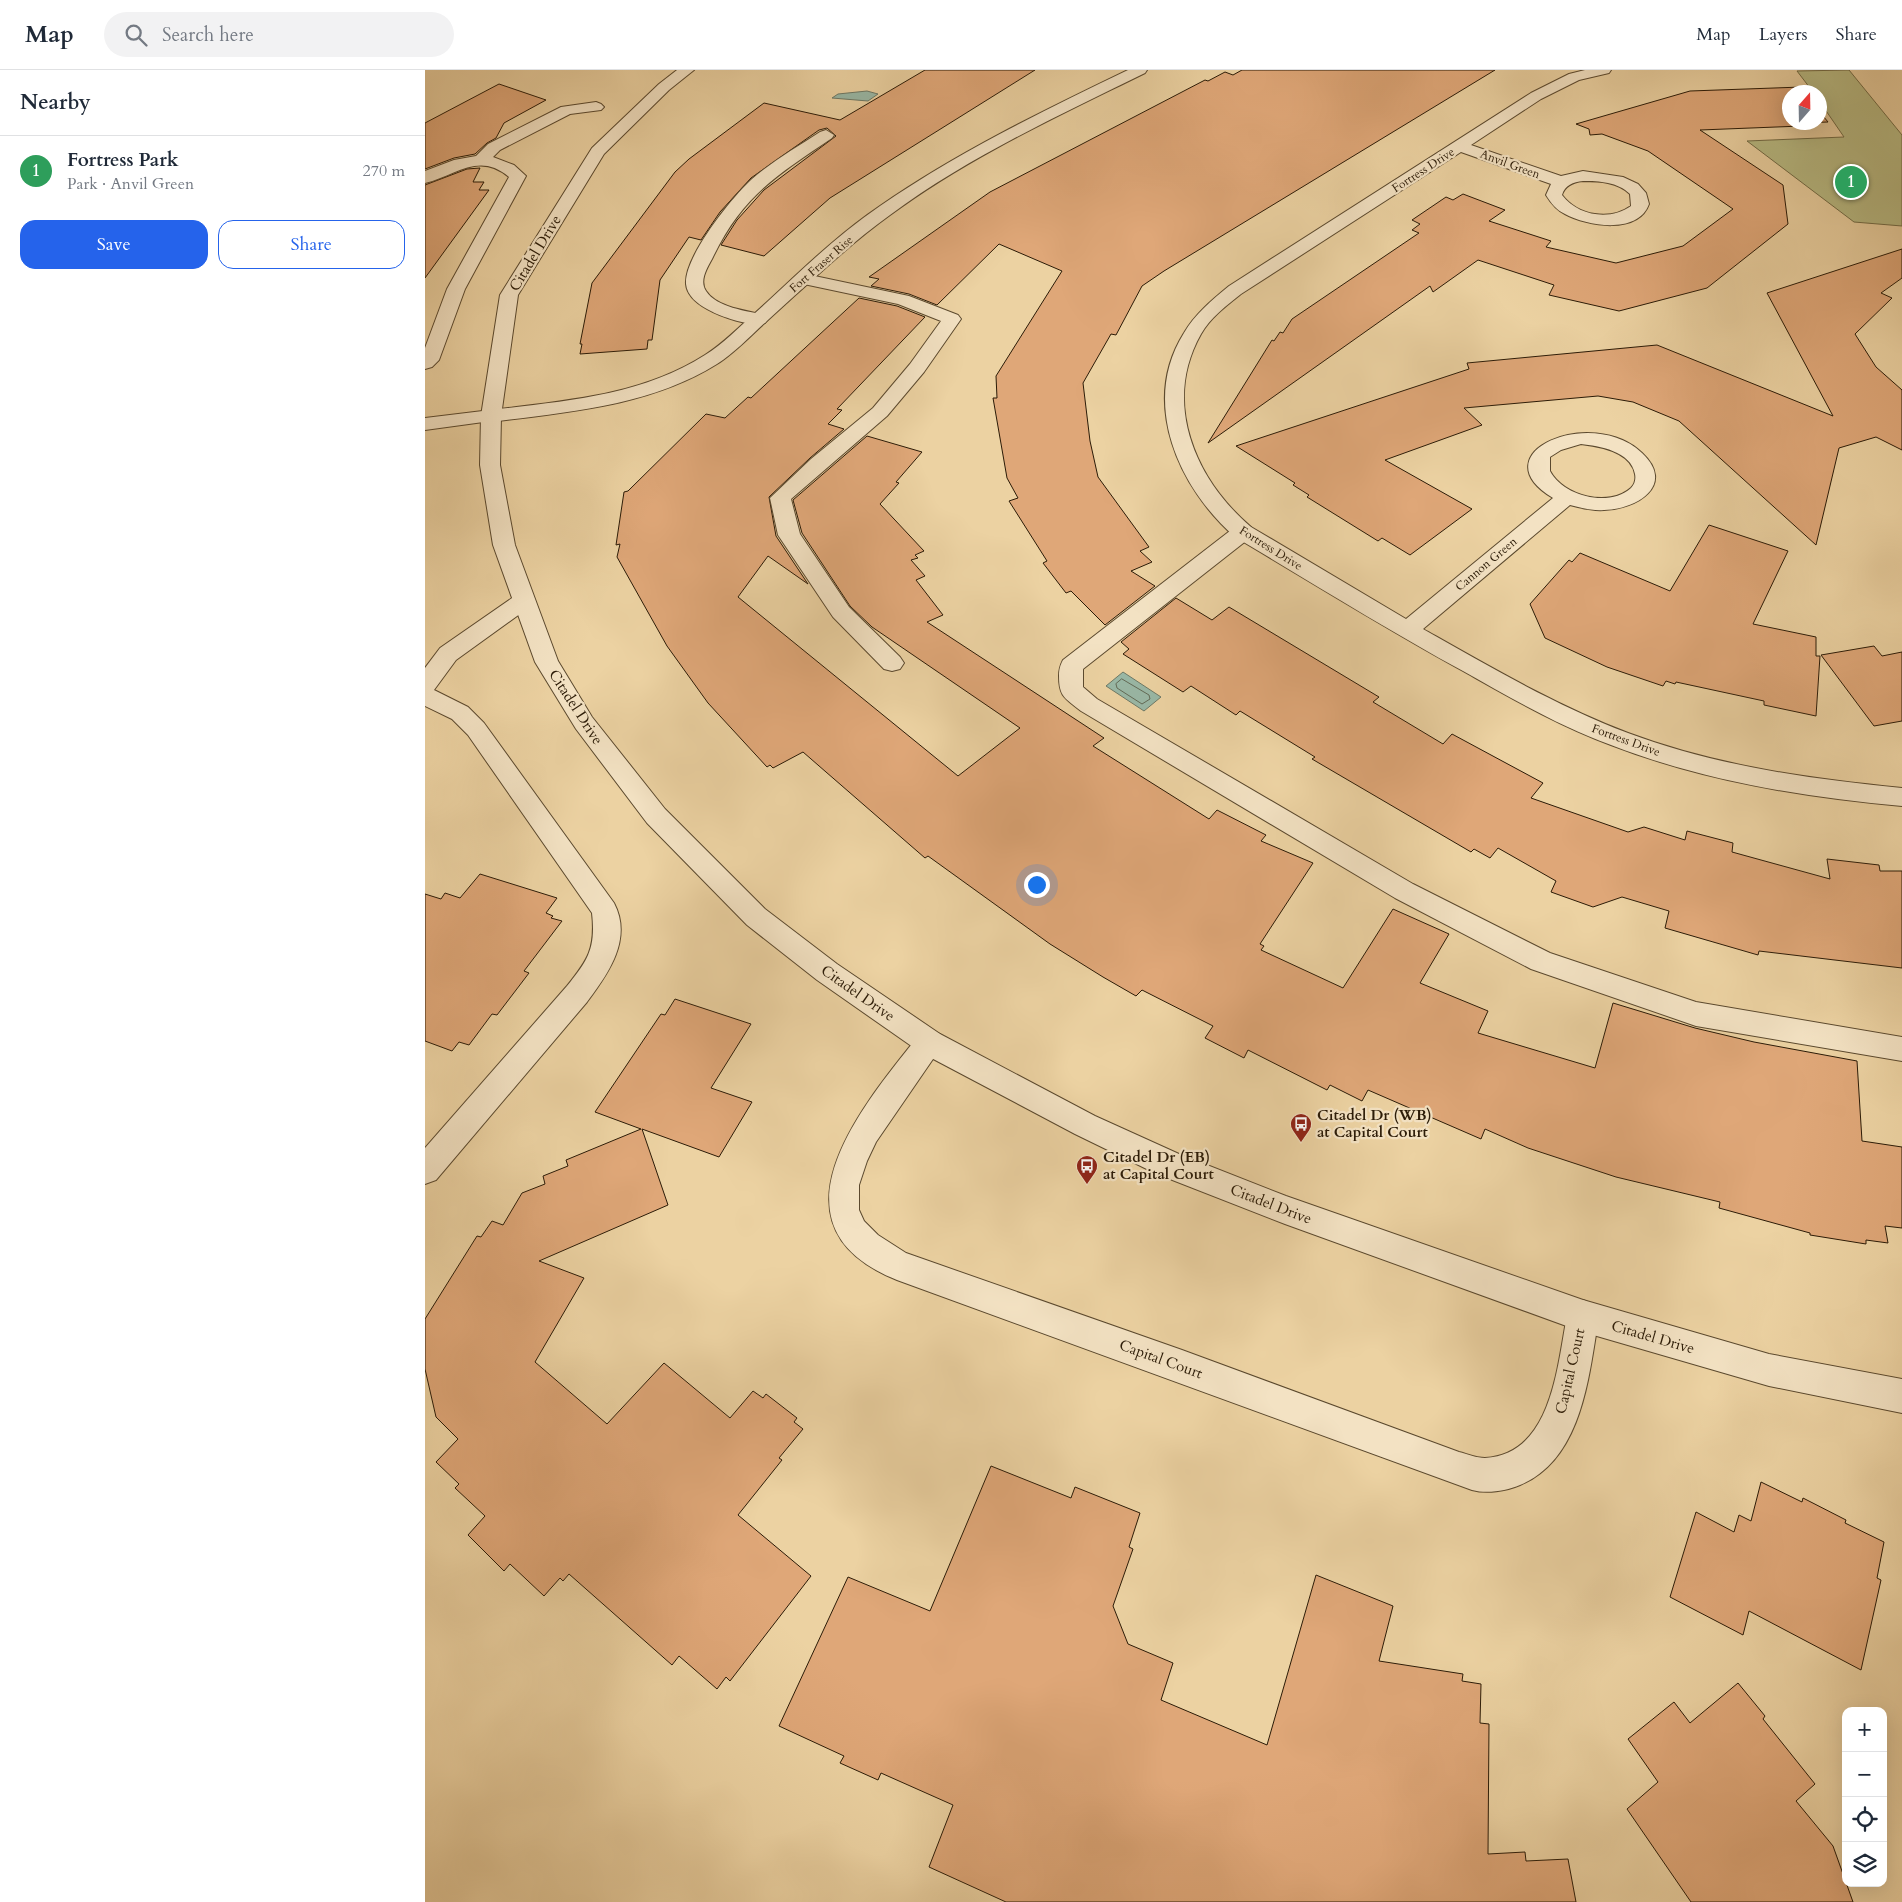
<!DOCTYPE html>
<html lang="en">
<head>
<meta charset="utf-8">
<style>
  :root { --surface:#fff; --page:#f2f2f3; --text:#1f2937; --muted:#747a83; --line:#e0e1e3; --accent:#2563eb }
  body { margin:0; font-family:Cardo,serif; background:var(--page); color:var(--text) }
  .controls { position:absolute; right:15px; bottom:15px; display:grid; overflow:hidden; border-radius:10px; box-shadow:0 5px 20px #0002 }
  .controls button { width:45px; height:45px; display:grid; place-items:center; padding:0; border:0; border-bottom:1px solid var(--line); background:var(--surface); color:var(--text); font:25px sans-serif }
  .compass { position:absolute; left:1357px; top:15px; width:45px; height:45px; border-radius:50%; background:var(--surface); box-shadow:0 5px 20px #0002; rotate:20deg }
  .you { position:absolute; left:611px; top:814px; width:18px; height:18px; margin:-12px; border:4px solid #fff; border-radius:50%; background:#1a73e8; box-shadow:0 0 0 8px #1a73e833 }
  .badge { display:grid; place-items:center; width:32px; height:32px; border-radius:50%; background:var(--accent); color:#fff; font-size:16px; font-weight:700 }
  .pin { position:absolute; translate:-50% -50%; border:2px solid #fff; box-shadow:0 1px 5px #0006 }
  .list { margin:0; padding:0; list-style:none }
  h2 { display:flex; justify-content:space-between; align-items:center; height:65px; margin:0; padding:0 20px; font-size:21px }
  h2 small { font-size:16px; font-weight:400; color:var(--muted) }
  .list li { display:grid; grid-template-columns:32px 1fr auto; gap:15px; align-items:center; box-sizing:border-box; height:70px; padding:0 20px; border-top:1px solid var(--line) }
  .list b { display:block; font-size:19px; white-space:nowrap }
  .list p { margin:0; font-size:16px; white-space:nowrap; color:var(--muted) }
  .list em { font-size:16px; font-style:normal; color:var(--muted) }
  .actions { display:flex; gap:10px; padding:15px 20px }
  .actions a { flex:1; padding:11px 0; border:1px solid var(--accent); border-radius:15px; text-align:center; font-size:18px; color:var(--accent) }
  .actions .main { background:var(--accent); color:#fff }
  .icon { flex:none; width:28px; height:28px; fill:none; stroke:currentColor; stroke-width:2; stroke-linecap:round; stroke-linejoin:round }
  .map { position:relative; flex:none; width:1477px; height:1832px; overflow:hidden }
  header { display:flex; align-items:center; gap:30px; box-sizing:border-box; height:70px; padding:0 25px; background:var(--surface); border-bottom:1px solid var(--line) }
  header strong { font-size:24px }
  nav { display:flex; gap:28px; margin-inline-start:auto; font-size:18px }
  .search { width:350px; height:45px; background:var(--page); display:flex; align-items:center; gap:12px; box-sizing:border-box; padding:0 18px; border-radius:28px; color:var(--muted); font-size:19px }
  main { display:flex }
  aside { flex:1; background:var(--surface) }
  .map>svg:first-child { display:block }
  .green { fill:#b8bb84; stroke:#726b46 }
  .water { fill:#99b8a6; stroke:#6d7966 }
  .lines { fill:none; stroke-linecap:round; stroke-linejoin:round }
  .shore { stroke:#626a56; stroke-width:1 }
  .building { fill:#dfa778; stroke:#2b1b07 }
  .service-casing { stroke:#5b492e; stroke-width:2 }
  .minor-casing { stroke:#5b492e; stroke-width:2 }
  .tertiary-casing { stroke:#5b492e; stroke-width:2 }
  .service { fill:#f3e2c3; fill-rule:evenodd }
  .minor { fill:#f3e2c3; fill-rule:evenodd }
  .tertiary { fill:#f3e2c3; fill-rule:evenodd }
  .labels { text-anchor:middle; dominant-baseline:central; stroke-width:4.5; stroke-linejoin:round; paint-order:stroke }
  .far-street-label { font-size:12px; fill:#2b1b07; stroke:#f3e2c3 }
  .street-label { font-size:15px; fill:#2b1b07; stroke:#f3e2c3 }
  .poi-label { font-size:15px; font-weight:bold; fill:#2b1b07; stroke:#f3e2c3; text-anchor:start }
</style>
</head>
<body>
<header>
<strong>Map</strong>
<div class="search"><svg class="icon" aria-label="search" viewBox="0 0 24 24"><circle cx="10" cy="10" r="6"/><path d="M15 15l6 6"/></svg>Search here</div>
<nav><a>Map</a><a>Layers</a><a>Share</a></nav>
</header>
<main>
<aside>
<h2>Nearby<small></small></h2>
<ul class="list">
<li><span class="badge" style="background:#2e9e5b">1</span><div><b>Fortress Park</b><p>Park · Anvil Green</p></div><em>270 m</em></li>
</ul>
<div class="actions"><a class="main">Save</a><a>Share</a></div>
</aside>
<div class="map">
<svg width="1477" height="1832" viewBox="0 0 1477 1832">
  <rect width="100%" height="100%" fill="#ecd2a2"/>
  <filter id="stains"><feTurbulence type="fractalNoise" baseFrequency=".004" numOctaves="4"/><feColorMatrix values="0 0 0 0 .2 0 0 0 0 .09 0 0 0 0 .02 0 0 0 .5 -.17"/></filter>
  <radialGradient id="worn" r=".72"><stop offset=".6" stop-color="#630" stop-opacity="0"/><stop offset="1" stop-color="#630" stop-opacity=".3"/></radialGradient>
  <path class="green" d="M1424,0l53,65v91l-48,-4 -107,-81 97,-4 -24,-35 -1,-10h-6l-16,-21z"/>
  <path class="water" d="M442,21l11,3 -10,7 -36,-3 6,-4z
    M698,602l38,25 -17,14 -38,-25z"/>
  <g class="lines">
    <path class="shore" d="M697,609l27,16 1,4 -8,5 -25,-16 -1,-4z"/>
  </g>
  <path class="building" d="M500,0h110l-205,128 -66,58 -43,-11 16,-25 27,-30 72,-54 -9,-8 -8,2 -68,48 -31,34 -19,28 -12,-3 -29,43 -8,60h-4l-1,9 -67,5 2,-10h-2l12,-61 83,-111 14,-13 75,-56 76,17z
    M817,0h253l-331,201 -22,15 -26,49 -5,-1 -28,49 7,58 8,36 51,70 -9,4 12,11 -21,9 24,15 -50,39 -34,-34 -5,2 -23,-30 4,-2 -38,-60 9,-3 -11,-20 -14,-80h4l-1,-22 66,-105 -63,-27 -62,61 -28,-11 -38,-8 8,-7 -10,-2 121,-85 215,-112 3,1 17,-9 8,3z
    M74,14l47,16 -42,23 -8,15 -9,5 -12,11 -21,4 -29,11v-46z
    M1377,17l4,5h-17v30h30v-11l9,11 -28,1 2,3 -102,4 83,55 5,39 -81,64 -88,23 -70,-16 5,-10 -76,-25 -45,32 -3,-6 -222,157 64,-103 2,1 6,-9 3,1 9,-14 127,-86 -7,-3 8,-6 -8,-4 34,-23 7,3 10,-6 42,16 -16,11 62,20 -5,6 70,16 67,-17 50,-37 -85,-58 -46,-17 -12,1 -1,-6 -13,-5 114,-33z
    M55,98l-7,14h11l-5,8h10l-64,88v-93l42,-16z
    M1477,179v29l-21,15 11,5 -37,36 21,33 26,23v60l-26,-13 -37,11 -23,97 -137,-124 -46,-19 -35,-6 -134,12 18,17 -97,35 87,49 -62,46 -28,-17 -4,3 -71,-44 2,-2 -16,-10 2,-2 -59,-37 233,-77 -2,-6 190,-18 176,71 -66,-123z
    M434,228l38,8 28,11 -88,92 5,1 -14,14 16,5 -34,29 -41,39 7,39 32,48 -40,-28 -30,41 220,179 62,-48 -148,-101 -22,-21 -48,-73 -9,-33 74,-64 55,16 -26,30 3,1 -19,21 44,47 -9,4 3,3 -7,2 14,16 -9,4 27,35 -16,7 177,116 -11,8 116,73 8,-9 49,25 -5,6 52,22 -53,81 4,2 -3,4 82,38 50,-79 56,25 -29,49 68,28 -10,22 117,35 18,-65 82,25 59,14 103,19 5,80 40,6v81l-17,-2 3,17 -22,-3v4l-56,-9v-2l-91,-25 1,-6 -104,-25 -88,-29 -43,-19 -4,10 -113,-49 -6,11 -32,-16 -3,5 -79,-40 -4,8 -39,-20 8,-12 -71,-36 -6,6 -33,-19 -53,-33 -122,-88 -3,2 -122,-106 -30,16 -3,-3 -3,2 -59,-64 -41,-57 -50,-89 3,-13 -4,1 8,-53 4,-1 78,-77 19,4 23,-21 3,1z
    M1284,455l79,26 -35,73 63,13v19h4l-4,60 -52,-11v-4l-88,-19 -1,2 -9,-3 -3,5 -56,-19 -62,-29 -15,-34 39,-44 3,2 8,-9 90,38z
    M751,528l36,22 17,-13 150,90 -6,5 70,42 9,-10 91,49 -12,15 97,34 16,-5 41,13 2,-9 46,12 -1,9 98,27 -3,-20 52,6 1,6h22v97l-143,-17 -1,4 -93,-27 4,-17 -47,-14 -29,10 -42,-15 5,-11 -58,-33 -8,10 -16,-9 -3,3 -159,-93 3,-2 -75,-46 -4,4 -45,-29 -8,6 -60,-38 6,-5 -8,-7z
    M1449,576l8,10 20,-4v69l-28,5 -53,-71z
    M55,804l77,24 -11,15 7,3 -2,2 11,3 -38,50 5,2 -32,42 -5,-1 -23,31 -10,-3 -7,9 -27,-10v-147l16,5 4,-6 15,5z
    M250,929l76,25 -40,64 41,14 -33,55 -77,-28 26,76 -129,56 45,17 -49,84 72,62 57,-61 66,55 23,-27 10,7 3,-4 31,24 -3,4 9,7 -24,29 3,2 -44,55 73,61 -81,105 -4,-4 -9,12 -38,-33 -7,9 -103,-91 -6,7 -3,-3 -16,18 -34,-32 -6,7 -36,-36 17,-19 -30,-28 4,-4 -23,-22 22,-23 -22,-22 -11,-48v-50l52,-83 4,1 11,-16 11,4 19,-32 23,-9 -2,-8 25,-10 -2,-6 75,-31 -46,-17 66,-98 4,1z
    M566,1396l80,32 4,-11 65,26 -11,34 4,2 -20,57 15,38 45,19 -12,37 106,45 49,-170 77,31 -14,55 84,13 -1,7 19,3 -1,39 9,1 -1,130 37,-2 1,9 42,-2 8,43h-570l-77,-35 24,-62 -72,-32 -3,7 -38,-17 4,-7 -65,-30 69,-149 82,34z
    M1336,1412l41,20 1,-4 43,22 -1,3 39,19 -7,36 4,2 -20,90 -112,-59 -6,24 -73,-38 26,-85 38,20 5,-17 12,6z
    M1313,1613l27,33 -2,3 52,65 -19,17 37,45 20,56h-162l-64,-93 31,-27 -30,-43 46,-37 16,21z"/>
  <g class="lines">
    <g class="service-casing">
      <path id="service" d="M171,32l5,2 3,3 -3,3 -31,4 -70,36 -7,7 21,8 12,11 -61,113 -26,71 -7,7 -7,2v-21l22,-59 62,-112c-30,-26 -54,-1 -84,6v-12l29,-11 22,-4 12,-12 73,-37z
        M401,60l8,5 -2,3c-56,38 -90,58 -120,121 -5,9 -13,22 -6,32 11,17 42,20 59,24l3,4 -3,4c-15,4 -44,-6 -58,-14 -9,-5 -20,-13 -21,-25 -2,-27 46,-87 66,-105 21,-18 45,-32 68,-47z
        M380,204l104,22 49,19 3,4 -37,53 -37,44 -96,83 9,35 49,73 51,50 4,6 -4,6 -8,2 -8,-2 -51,-52 -55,-82 -8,-37 41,-39 62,-51 37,-44 31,-43 -43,-17 -99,-21 -3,-4 3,-4z
        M66,340l7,2 3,4 -3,4 -73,10v-12z
        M818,455l8,2 3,5 -3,5 -168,132v18l14,12 316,185 137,69 146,49 206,35v24l-206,-35 -165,-57 -136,-71 -314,-187c-16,-13 -22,-14 -22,-35 0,-7 1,-10 4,-16l172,-133z
        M98,523l8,3 3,5 -3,5 -75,54 -22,30 34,17 16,16 130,180c19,36 -6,71 -27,99l-151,178 -11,4v-36l142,-162c21,-26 29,-38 25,-73l-124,-178 -16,-16 -27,-13v-38l15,-20 75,-52z"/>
    </g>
    <g class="minor-casing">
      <path id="minor" d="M703,0h19l-2,3c-87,43 -177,84 -255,142 -43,31 -82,69 -121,104 -17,15 -33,33 -52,45 -67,42 -149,48 -226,58l-7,-2 -3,-4 3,-4 7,-2c73,-9 150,-14 214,-55 18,-11 33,-27 49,-41 41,-37 80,-77 126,-108 78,-54 163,-95 248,-136z
        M1160,0h26l-2,3 -30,7 -38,19 -70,46 90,31 22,-5 40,6 15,7 8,9 3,11c-11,31 -62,22 -84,10 -9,-4 -14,-11 -19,-19l5,-11 -90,-32 -220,142c-14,11 -31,24 -40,40 -39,69 -6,145 50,193l155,92 147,-121c-75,-45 39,-93 89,-45 34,32 -5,56 -38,57 -11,1 -23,-2 -34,-5l-147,124c67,38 134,77 205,104 88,33 182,46 274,55v18c-99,-9 -198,-25 -291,-61 -52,-19 -100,-47 -148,-74 -77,-42 -152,-89 -228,-134 -56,-49 -95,-134 -51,-204 11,-19 28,-33 45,-47l302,-193 38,-19zM1158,111c16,0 35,1 47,13l1,12c-21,15 -53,10 -69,-11 3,-10 11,-13 21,-14zM1156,374c18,2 50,7 54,30 1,5 0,10 -4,14 -22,20 -68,8 -81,-17v-14l11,-7z
        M505,961l10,3 4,9 -68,99 -9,19 -8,24v25l5,11 14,14 28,18 276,97 277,102c8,2 18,6 26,6 67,-4 72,-91 82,-142l5,-11 11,-5 11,5 5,11c-10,58 -16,143 -79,169 -14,6 -33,9 -48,5l-575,-210c-136,-54 -35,-174 23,-246z"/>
    </g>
    <g class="tertiary-casing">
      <path id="tertiary" d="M252,0h17l-25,20 -65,64 -86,141 -17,121 -1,49 15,80 43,116 34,56 73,92 100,100 72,55 103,70 155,82 84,38 107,42 297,104 186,54 133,25v34l-133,-27 -186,-54 -298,-108 -128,-50 -82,-40 -155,-82 -103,-72 -70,-55 -100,-102 -71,-94 -41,-67 -42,-117 -13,-80 1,-49 19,-121 92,-147 67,-64z"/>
    </g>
    <use href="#service" class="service"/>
    <use href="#minor" class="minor"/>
    <use href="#tertiary" class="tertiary"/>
  </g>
  <defs>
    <g id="bus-pin" transform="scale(1.125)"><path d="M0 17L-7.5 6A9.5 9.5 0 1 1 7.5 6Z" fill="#8f2418" stroke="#f3e2c3"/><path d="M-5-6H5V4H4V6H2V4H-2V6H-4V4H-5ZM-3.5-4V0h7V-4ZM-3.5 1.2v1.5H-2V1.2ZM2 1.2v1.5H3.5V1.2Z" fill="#fff"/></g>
  </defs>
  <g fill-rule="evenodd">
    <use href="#bus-pin" x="876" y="1054"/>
    <use href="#bus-pin" x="662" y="1096"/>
  </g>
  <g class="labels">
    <g class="far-street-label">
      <text transform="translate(1085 94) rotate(20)">Anvil Green</text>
      <text transform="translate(998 100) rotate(-33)">Fortress Drive</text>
      <text transform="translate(396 194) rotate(-41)">Fort Fraser Rise</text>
      <text transform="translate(846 478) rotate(32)">Fortress Drive</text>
      <text transform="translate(1061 494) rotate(-40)">Cannon Green</text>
      <text transform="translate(1201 670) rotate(20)">Fortress Drive</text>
    </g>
    <g class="street-label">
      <text transform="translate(110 183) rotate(-59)">Citadel Drive</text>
      <text transform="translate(151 637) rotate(57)">Citadel Drive</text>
      <text transform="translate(433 923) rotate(35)">Citadel Drive</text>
      <text transform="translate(846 1134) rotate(21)">Citadel Drive</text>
      <text transform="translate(1228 1267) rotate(16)">Citadel Drive</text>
      <text transform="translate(736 1289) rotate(20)">Capital Court</text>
      <text transform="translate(1145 1301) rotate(-77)">Capital Court</text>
    </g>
    <g class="poi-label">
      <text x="892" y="1045">Citadel Dr (WB)<tspan x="892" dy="17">at Capital Court</tspan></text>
      <text x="678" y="1087">Citadel Dr (EB)<tspan x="678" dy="17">at Capital Court</tspan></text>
    </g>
  </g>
  <rect width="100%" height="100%" filter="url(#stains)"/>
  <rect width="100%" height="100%" fill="url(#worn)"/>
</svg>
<div class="controls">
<button>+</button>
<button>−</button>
<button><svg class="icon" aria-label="locate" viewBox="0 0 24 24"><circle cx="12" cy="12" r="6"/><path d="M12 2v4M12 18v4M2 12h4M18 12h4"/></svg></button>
<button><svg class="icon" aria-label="layers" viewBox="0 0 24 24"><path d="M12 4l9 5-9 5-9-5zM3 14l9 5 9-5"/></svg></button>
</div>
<svg class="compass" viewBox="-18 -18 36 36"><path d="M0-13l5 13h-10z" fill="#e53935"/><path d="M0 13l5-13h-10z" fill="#747a83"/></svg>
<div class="you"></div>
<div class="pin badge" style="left:1426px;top:112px;background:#2e9e5b">1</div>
</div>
</main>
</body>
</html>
